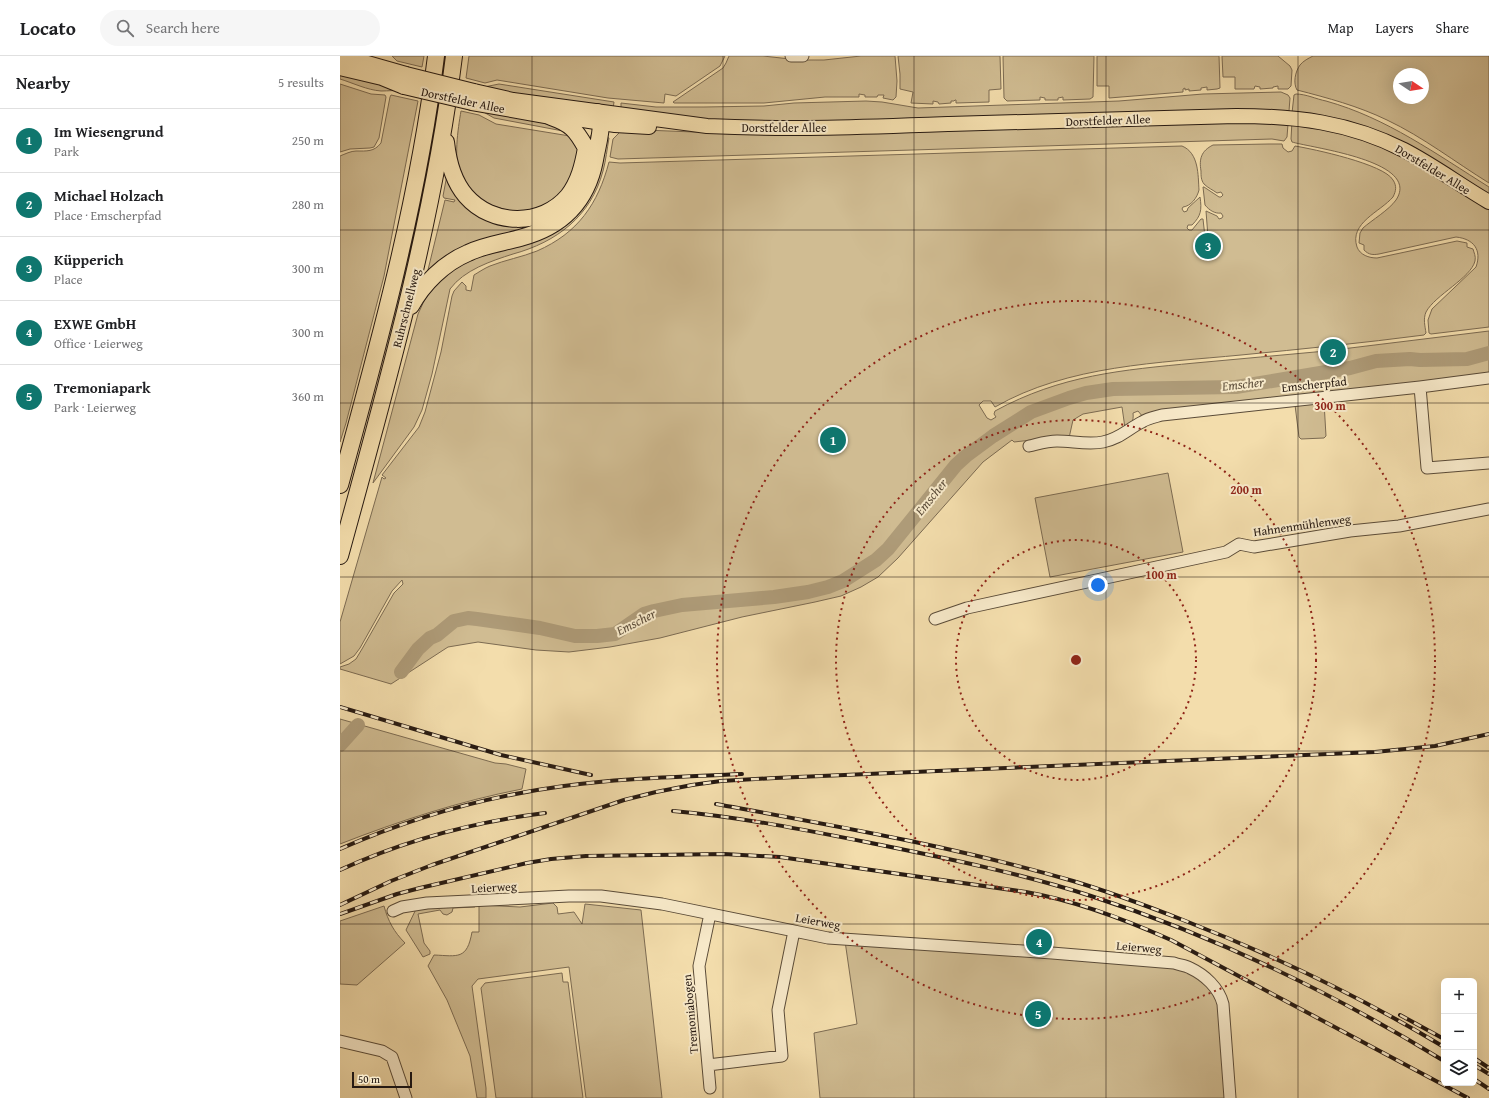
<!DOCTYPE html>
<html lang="en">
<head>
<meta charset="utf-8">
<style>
  :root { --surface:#fff; --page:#f6f6f6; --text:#202124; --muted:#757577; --line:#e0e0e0; --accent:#0f766e }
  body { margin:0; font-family:"Gentium Book Plus",serif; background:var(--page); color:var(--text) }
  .controls { position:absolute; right:12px; bottom:12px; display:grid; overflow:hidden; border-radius:6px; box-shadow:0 4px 16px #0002 }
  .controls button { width:36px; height:36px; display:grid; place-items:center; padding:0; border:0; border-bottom:1px solid var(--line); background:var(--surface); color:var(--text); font:20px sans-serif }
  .compass { position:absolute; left:1053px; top:12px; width:36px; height:36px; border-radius:50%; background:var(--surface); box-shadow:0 4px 16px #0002; rotate:102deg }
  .scale { position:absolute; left:12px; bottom:10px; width:60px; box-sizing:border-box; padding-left:4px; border:2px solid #271a12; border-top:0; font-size:11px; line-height:14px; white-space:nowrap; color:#271a12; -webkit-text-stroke:3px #f7e9c9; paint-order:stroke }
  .you { position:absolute; left:758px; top:529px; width:14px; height:14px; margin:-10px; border:3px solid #fff; border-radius:50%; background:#1a73e8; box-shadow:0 0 0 6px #1a73e833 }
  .badge { display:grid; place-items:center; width:26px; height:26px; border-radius:50%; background:var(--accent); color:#fff; font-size:13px; font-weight:700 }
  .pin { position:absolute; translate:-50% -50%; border:2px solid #fff; box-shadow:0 1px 4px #0006 }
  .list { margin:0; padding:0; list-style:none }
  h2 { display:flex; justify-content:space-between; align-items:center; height:52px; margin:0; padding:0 16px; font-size:17px }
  h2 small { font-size:13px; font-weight:400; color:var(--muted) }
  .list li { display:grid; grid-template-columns:26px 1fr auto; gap:12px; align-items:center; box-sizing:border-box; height:64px; padding:0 16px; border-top:1px solid var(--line) }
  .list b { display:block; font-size:15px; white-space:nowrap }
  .list p { margin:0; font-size:13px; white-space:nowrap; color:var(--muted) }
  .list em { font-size:13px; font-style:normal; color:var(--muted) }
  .icon { flex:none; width:22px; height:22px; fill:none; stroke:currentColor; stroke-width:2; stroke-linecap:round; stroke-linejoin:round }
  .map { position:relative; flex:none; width:1149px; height:1042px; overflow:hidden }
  header { display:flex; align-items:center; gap:24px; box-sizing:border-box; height:56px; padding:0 20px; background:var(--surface); border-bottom:1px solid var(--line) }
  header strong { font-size:19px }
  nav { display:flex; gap:22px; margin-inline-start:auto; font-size:14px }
  .search { width:280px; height:36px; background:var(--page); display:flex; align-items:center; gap:10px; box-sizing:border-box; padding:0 14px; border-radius:22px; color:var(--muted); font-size:15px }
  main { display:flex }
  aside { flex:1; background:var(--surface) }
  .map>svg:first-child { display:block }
  .green { fill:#d0bc92; stroke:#7c6b52; fill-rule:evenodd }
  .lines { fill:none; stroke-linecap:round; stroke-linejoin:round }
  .river { stroke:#ae9b78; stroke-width:14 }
  .minor-casing { stroke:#5a4b38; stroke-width:13 }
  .major-casing { stroke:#271a12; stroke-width:16 }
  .highway-casing { stroke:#271a12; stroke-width:18 }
  .minor { stroke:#f7e9c9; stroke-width:11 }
  .major { stroke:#f3ddac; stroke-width:14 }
  .highway { stroke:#f3ddac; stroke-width:16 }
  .rail-casing { stroke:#271a12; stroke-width:4 }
  .rail { stroke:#f7e9c9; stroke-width:2.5; stroke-dasharray:8; stroke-linecap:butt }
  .major-bridge-casing { stroke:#271a12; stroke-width:16; stroke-linecap:butt }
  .major-bridge { stroke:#f3ddac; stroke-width:14 }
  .grid { fill:none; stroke:#271a12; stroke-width:1; stroke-opacity:0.55 }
  .ring { fill:none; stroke:#8f2418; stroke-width:2; stroke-dasharray:2 4 }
  .labels { text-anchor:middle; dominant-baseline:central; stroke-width:4; stroke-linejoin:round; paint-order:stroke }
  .street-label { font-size:12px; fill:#271a12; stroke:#f7e9c9 }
  .water-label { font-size:13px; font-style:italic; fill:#5d4e3b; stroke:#f7e9c9 }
  .centre { fill:#8f2418; stroke:#f7e9c9; stroke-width:2 }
  .ring-label { font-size:12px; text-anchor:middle; font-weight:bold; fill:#8f2418; stroke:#f7e9c9; stroke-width:4; stroke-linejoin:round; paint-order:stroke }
</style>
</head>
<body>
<header>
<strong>Locato</strong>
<div class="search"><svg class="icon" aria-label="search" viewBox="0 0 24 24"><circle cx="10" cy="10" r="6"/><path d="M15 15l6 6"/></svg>Search here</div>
<nav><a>Map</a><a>Layers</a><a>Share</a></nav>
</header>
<main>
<aside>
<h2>Nearby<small>5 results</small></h2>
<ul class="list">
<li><span class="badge">1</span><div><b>Im Wiesengrund</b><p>Park</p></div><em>250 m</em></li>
<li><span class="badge">2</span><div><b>Michael Holzach</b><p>Place · Emscherpfad</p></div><em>280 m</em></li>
<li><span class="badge">3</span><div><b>Küpperich</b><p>Place</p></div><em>300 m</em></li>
<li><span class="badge">4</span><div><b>EXWE GmbH</b><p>Office · Leierweg</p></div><em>300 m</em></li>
<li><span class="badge">5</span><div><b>Tremoniapark</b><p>Park · Leierweg</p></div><em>360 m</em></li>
</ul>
</aside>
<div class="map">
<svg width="1149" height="1042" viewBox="0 0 1149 1042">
  <rect width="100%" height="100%" fill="#f3ddac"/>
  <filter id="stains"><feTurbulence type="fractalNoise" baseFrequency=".005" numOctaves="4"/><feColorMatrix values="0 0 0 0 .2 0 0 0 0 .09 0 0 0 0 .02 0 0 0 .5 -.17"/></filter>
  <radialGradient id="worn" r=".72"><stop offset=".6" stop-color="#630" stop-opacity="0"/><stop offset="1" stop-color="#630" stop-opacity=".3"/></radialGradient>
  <path class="green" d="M52,0h32l-2,11 -25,-6z
    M129,0h256l-5,10 -44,30 -11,-2 -1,9 -56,-5 -111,-18 -12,3 -19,-5z
    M389,0h34l36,4h25l37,-4h34l2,25 -1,16 -3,3 -10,-2 1,-3h-6l-1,2h-12v-2l-6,-1v3h-34l-61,6h-90l-1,-1 50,-34 3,-5z
    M558,0h102l1,33 -12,1v12l-33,1v-3h-1l-1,1h-3v2l-12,1 -1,-2 -5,-1v3l-22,-1 2,-11 -13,-3v-15z
    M663,0h91l-1,41 -3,2 -27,1v-3l-5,1v2h-13v-2l-5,-1v3l-33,1 -3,-3z
    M757,0h122l1,32 -3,1 -10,1v-3l-6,1v2l-12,1v-2l-4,1v-2l-2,1v3l-74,6v-12h-12z
    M882,0h56l12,10 2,4 -1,16 -3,3h-10v-3l-5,1v1l-13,1v-2l-5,-1 -1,3h-19v-12h-12z
    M973,0h176v127c-34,-21 -66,-46 -102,-63 -29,-14 -59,-22 -90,-30 -4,-7 -2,-18 3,-25 3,-4 9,-7 13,-9zM1059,18h24v24h-24z
    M0,16l63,19c-7,-1 -15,0 -22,0 -14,-1 -28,-8 -41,-12z
    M0,28l31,10 14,1 1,2 -7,41 -5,9 -4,1 -20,1 -10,3z
    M159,28l115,18 -1,7 -113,-18 -16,-4z
    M941,36l7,3 2,3 -3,39 -3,4 -12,-2 -654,20 -8,-2 3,-18 6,-6v-4l75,3h135l3,-9 -104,-2 -107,-10v-8l35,4h48l60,-1 30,-3 72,-2 16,1 36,6 201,-7 84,-7z
    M956,38c10,0 20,5 30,7 61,17 110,53 163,86v10l-65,-41 -132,-43 2,-18z
    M51,39l27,6 -34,175 -38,147 -6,19v-286c5,-2 11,-5 16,-5 11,0 18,1 25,-8l9,-46z
    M140,54l77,13 6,8 -69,-13z
    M121,55l18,4 17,9 80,13 5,9 -5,29 -21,28 -29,13 -49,-15c-5,-8 -11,-16 -16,-24 -8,-17 -3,-48 0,-66z
    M952,65l31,5 63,20 103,62v119l-58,7 -2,-1 -1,-13 4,-11 44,-42c6,-17 -2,-28 -20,-30l-77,17c-6,1 -10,1 -15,-4v-5l-5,-2 1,-10 3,-5c9,-8 26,-18 33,-28 26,-39 -84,-52 -104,-58l-1,-3z
    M251,79l3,1c-3,18 -5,39 -14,55 -27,47 -66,38 -108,56 -16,7 -29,17 -43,28l-2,-1 18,-74 9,2 1,-2 -11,-2 -1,-2 4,-21 2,-2c7,12 11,26 23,35 32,26 79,20 102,-15 12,-17 16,-38 17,-58z
    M264,80l5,2c-2,11 -3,22 -6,33 -12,45 -46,71 -90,83 -22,7 -49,16 -63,35l-18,85 -10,36 -8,17 -41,56 45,-169 7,-15 9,-14 19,-19 83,-29z
    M929,88h13l1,4 5,4 4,-1 3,-5c18,3 89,18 98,34 4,6 3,11 0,17 -13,15 -44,26 -36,50 3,8 12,11 20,11l80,-17 10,2v4l6,2c1,4 3,7 2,12 -4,17 -40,34 -49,51 -3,7 -1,14 0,21l-2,2c-61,8 -122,14 -183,20 -82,8 -173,10 -246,52l-4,-6h-8l-4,4 8,13 4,2 5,-3 -2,-3 1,-3c66,-36 127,-41 200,-48 44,-4 87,-8 131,-12v4l8,-1v-4l155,-19v43l-346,43 -5,-6 -5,2c1,9 -2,11 -8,15l-3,-21 -39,7 -10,6 -4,18 -28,1 -27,3 -2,-2 -29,22 -85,96 -20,19 -17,10 -20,9 -26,6 -73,15 -82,21 -50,9 -41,5 -33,-2 -58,-8 -30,5 -57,37 -51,-15v-2l9,-3 7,-5 6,-10 32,-56 9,-9 -1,-4 -10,11 -32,57 -6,8 -14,8v-42l42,-145 2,2 2,-1 -4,-3 37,-48 6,-15 16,-60 11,-56 2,-5 8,-9 4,4v4l5,1 3,-16c5,-3 11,-7 16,-9 15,-6 32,-9 47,-15 41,-18 61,-47 72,-89l11,1 562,-17c17,7 16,29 17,44 -2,8 -8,16 -16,17l-1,2 2,3 3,-1 1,-3 12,-11c2,13 1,19 -8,28h-4l-1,3 2,2h3l9,-11h2l2,18 -2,5 4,4 4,-2c2,-3 1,-6 -3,-7l-2,-26 11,5 2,3 3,-1 1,-2 -2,-3c-6,1 -12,-3 -16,-8l-2,-18h1l15,10h2l2,-2 -2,-3 -4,1c-4,-3 -9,-5 -13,-9 -3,-4 -3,-8 -3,-13 -2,-12 0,-20 12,-26z
    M984,346l2,34 -2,2 -23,1 -2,-2 -4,-32z
    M828,417l15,79 -133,25 -15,-79z
    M0,663l155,44 11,1 20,5 -4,20c-62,12 -123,32 -182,55z
    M213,847l4,4 1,7 16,-2 8,12 3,-20 56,6 21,188h-76l-17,-131 -91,12 -6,7 14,102v10h-9l-7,-42 -23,-56 -19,-34 6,-11c24,1 33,5 38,-23h7v-27l41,2z
    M135,849v2l-22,1 -1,4 -5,3 -4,-1 -3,-4 -22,4 6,29 6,8v3l-7,3 -17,-27 11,-23z
    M44,850c4,15 10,26 21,37l-48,42 -17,-1v-63z
    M505,885l345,28 29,28 10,101h-409l-6,-65 43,-9z
    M222,917l1,9h5l15,116h-87l-15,-110 4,-5z"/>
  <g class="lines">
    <path class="river" d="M61,616l17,-23 12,-11 7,-3 17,-14 14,-3 9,1 63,9 35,8h22l18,-2 29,-20 10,-3 28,-6 92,-8 34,-5 20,-5 15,-6 33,-21 12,-11 68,-84 10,-9 27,-20 38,-24 38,-14 17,-5 27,-4 123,-2 114,-19 26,-7 34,-2 10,1 47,-1 22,-6
      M0,689l18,-20"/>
    <g class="minor-casing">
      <path id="minor" d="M451,0h12
        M1080,331l7,81 62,-5
        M689,390c9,-2 18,-5 28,-5 15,0 31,4 46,1 16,-3 25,-13 39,-20 6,-4 13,-5 20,-7l258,-28 69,-9
        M595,563l32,-11 259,-56 13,-8 15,3 96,-16 49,-5 90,-17
        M53,855l9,-4 25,-4 142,-7h32l61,8 166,34 224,15 122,10c5,2 11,2 16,5 15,7 29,20 33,36l7,94
        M370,858l-11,52 11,122
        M0,985l42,10 10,6 14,41
        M368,1009l74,-9 -4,-46 16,-79"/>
    </g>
    <g class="major-casing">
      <path id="major" d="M3,0l63,18
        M0,12l42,10 22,9
        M134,35l39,9 194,26c81,4 161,1 242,-2 96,-3 191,-5 287,-8 60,0 113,6 168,34 29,15 56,35 85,52
        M132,47l79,14 19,1 45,7 34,2"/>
    </g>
    <g class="highway-casing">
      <path id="highway" d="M106,86c2,19 7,39 20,54 26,30 76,31 102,0 11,-14 15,-31 18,-48 -10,-18 -15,-24 -35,-31
        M71,250c12,-22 33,-43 57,-53 17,-8 34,-10 52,-15 42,-11 67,-36 75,-78 2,-12 6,-25 6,-37 -1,-3 -3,-8 -4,-11
        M0,429c39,-141 78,-283 96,-429
        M0,500c45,-165 93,-330 114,-500"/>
    </g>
    <use href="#minor" class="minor"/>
    <use href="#major" class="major"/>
    <use href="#highway" class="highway"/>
    <g class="rail-casing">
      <path id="rail" d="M0,651l161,48 90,20
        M376,748c120,22 240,43 357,77 37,11 74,25 110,39 90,35 178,77 261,127
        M333,755c67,6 133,19 198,32 74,15 149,30 220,53 124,40 242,97 353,165
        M0,793c70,-31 148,-53 224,-63 59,-8 119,-9 178,-12
        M0,814c65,-30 134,-48 205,-57
        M0,849l51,-24 41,-16 192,-65 32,-8 36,-7 29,-4 54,-3 600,-26 60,-6 54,-12
        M0,858l57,-20 23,-6 107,-25 24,-4 35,-3 138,-2 56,3 246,35c51,9 98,27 145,48l297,158
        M1060,959l44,24
        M1134,1002l15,10
        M1134,1009l15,9
        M1134,1023l15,10"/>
    </g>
    <use href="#rail" class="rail"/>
    <g class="major-bridge-casing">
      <path id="major-bridge" d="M66,18l68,17
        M64,31l68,16"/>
    </g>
    <use href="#major-bridge" class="major-bridge"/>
  </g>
  <path class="grid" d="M192,0v1042M383,0v1042M574,0v1042M766,0v1042M958,0v1042M0,174h1149M0,347h1149M0,521h1149M0,695h1149M0,868h1149"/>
  <g class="ring">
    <circle cx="736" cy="604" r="120"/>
    <circle cx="736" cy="604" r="240"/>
    <circle cx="736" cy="604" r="359"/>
  </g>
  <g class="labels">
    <g class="street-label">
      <text transform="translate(123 44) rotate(12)">Dorstfelder Allee</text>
      <text transform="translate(768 64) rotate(-2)">Dorstfelder Allee</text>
      <text x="444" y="71">Dorstfelder Allee</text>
      <text transform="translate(1093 113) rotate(31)">Dorstfelder Allee</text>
      <text transform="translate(66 252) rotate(-76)">Ruhrschnellweg</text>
      <text transform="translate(974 328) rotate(-6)">Emscherpfad</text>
      <text transform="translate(962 469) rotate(-8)">Hahnenmühlenweg</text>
      <text transform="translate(154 831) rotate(-3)">Leierweg</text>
      <text transform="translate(478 865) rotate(10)">Leierweg</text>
      <text transform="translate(799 891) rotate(5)">Leierweg</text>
      <text transform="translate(350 958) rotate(-95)">Tremoniabogen</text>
    </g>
    <g class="water-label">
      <text transform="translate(903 328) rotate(-6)">Emscher</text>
      <text transform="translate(591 441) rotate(-51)">Emscher</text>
      <text transform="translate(296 566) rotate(-27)">Emscher</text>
    </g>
  </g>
  <circle cx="736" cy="604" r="6" class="centre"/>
  <g class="ring-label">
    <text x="990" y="354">300 m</text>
    <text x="906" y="438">200 m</text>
    <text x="821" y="523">100 m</text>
  </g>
  <rect width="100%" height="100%" filter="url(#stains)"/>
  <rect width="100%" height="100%" fill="url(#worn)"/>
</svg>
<div class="controls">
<button>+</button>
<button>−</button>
<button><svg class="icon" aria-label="layers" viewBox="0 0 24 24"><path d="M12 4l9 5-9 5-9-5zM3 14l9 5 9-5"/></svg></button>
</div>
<svg class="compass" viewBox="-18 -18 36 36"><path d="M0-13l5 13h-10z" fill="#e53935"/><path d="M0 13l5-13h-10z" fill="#757577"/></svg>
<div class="scale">50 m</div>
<div class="you"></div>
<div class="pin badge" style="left:493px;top:384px">1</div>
<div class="pin badge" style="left:993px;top:296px">2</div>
<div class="pin badge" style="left:868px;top:190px">3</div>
<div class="pin badge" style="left:699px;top:886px">4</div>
<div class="pin badge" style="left:698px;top:958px">5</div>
</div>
</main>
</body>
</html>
